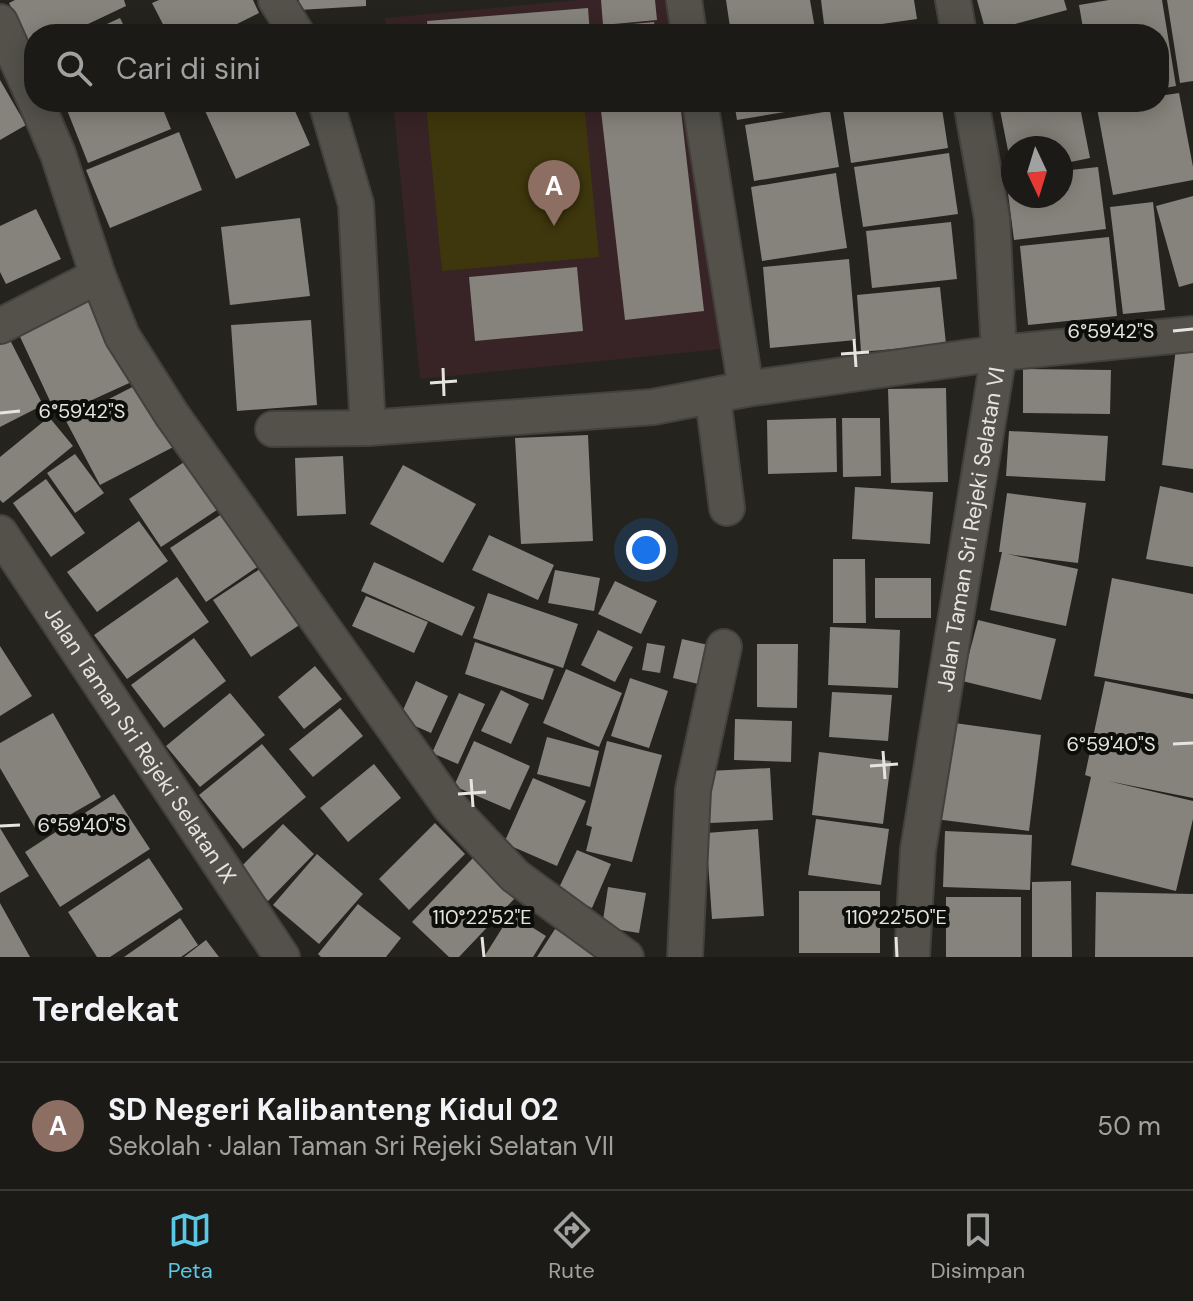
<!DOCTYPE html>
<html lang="id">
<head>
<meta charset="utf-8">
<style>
  :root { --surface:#1c1a16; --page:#292723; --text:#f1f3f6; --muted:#a0a1a1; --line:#3a3835; --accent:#5bc8e6 }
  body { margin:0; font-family:"DM Sans",sans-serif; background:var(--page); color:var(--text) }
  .compass { position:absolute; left:1001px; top:136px; width:72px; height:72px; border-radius:50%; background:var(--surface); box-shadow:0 4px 20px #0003; rotate:176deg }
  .you { position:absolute; left:646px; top:550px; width:28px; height:28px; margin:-20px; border:6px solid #fff; border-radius:50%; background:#1a73e8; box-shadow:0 0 0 12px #1a73e833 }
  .badge { display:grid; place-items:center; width:52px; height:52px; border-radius:50%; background:var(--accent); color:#fff; font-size:26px; font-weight:700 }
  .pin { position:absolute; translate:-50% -66px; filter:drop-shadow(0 2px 4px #0008) }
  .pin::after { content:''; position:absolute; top:42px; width:28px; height:24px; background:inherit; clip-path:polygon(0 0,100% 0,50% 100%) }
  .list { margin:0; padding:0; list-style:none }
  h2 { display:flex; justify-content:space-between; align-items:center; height:104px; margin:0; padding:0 32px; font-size:34px }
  h2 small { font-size:26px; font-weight:400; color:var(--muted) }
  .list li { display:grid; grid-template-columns:52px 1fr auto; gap:24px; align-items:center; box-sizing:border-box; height:128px; padding:0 32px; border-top:2px solid var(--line) }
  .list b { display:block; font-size:30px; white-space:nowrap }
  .list p { margin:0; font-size:26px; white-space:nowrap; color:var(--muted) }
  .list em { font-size:26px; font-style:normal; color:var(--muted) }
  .icon { flex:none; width:44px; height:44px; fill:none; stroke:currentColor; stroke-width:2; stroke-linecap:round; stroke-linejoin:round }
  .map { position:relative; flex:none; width:1193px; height:957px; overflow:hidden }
  .search { position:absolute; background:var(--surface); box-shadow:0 4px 20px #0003; left:24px; right:24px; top:24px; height:88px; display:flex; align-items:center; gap:20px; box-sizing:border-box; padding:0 28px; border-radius:32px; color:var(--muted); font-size:30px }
  .sheet { height:232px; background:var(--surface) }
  nav { display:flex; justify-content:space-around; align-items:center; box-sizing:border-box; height:112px; border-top:2px solid var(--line); background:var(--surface); font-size:22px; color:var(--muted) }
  nav a { display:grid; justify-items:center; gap:4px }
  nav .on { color:var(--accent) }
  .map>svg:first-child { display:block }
  .education { fill:#382426 }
  .green { fill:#3e370d }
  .building { fill:#85837b }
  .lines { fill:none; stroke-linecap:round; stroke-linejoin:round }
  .street-casing { stroke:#42413b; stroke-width:38 }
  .street { stroke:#53514a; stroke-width:34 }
  .ticks { fill:none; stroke:#e5e4e0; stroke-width:3 }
  .labels { text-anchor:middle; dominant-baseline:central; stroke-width:8; stroke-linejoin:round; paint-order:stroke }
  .street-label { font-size:22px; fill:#e5e4e0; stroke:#0d0d0a }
  .ticks-label { font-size:20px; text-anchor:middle; fill:#e5e4e0; stroke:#0d0d0a; stroke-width:8; stroke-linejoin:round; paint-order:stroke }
</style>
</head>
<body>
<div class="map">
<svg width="1193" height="957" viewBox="0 0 1193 957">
  <rect width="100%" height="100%" fill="#25231d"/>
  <path class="education" d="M579,0h93l5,34h-291l-1,-16z
    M393,102h294l34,247 -301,30z"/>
  <path class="green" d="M457,102h127l15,155 -157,14 -16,-166z"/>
  <path class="building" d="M15,0h109l2,6 -59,28h-33v19l-25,-50z
    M159,0h94l6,13 -42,21h-49l-16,-31z
    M299,0h67v6l-67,4z
    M601,0h54l2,20 -54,5z
    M726,0h84l5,29 -36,5h-48z
    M821,0h93l3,19 -92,13z
    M977,0h87l3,10 -81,22z
    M1109,0h53l14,86 -17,3v-55h-75l-5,-29z
    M1167,0h26v81l-13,2z
    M588,8l2,26h-162l-1,-13z
    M120,18l8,16h-43z
    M654,22l2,12h-56v-7z
    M0,80l26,45 -26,15z
    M1179,93l14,74v13l-80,15 -16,-87 31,-6h31v-6z
    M86,102h74l11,27 -83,34 -21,-53z
    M201,102h90l19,43 -74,34z
    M600,102h80l24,209 -79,9z
    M734,102h99v2l-96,16z
    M885,102h56l7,46 -97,15 -8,-54z
    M1042,102h37l11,56 -29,6v-16h-48l-1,23 -12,-61z
    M830,111l9,56 -85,14 -9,-56z
    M179,132l23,58 -92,38 -24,-58z
    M949,153l9,61 -95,13 -9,-60z
    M1098,167l8,62 -92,11 -8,-62 7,-1v19h48v-25z
    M836,173l11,75 -85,13 -11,-74z
    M1193,196v87l-14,4 -23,-81z
    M1153,202l12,108 -42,4 -13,-107z
    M36,209l25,50 -55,25 -6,-12v-46z
    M300,218l10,78 -80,9 -9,-78z
    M951,222l6,57 -85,9 -6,-57z
    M1109,237l8,79 -89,9 -8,-79z
    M849,259l7,81 -86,8 -7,-81z
    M577,267l6,64 -108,10 -6,-64z
    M940,287l6,57 -85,8 -4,-57z
    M96,289l42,90 -81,37 -42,-90z
    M311,320l6,85 -80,6 -6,-86z
    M8,336l35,69 -43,22v-87z
    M1176,348l17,2v119l-31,-4z
    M1023,369l88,1 -1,44 -87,-1z
    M148,379l33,64 -81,42 -34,-64z
    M946,388l2,94 -57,1 -3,-94z
    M49,417l24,29 -70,57 -3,-3v-43z
    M836,418l1,54 -69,2 -1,-54z
    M842,418h38l1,58 -38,1z
    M1009,431l99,5 -3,45 -99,-5z
    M588,435l5,106 -72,3 -6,-106z
    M75,454l29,39 -29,20 -28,-40z
    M196,454l33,48 -68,45 -32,-48z
    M343,456l3,58 -49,2 -2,-58z
    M403,465l73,39 -33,59 -73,-39z
    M46,479l39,54 -34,24 -38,-54z
    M1160,486l33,7v74l-47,-8z
    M855,487l78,5 -3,52 -78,-5z
    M1007,493l79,10 -8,60 -71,-9 71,15 -12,57 -76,-16 12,-58h-3z
    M234,506l35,53 -63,43 -36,-54z
    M139,521l29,40 -71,51 -30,-40z
    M489,535l65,30 -16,35 -66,-30z
    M833,559h32l1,64h-33z
    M272,561l38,57 -59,39 -38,-57z
    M374,562l101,45 -13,29 -101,-45z
    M555,570l45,8 -6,33 -46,-8z
    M177,577l32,45 -82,57 -33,-44z
    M875,578h56v40h-56z
    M1112,578l81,16v100l-99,-18z
    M615,581l42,20 -16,33 -43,-20z
    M488,593l90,31 -15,44 -90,-30z
    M366,596l62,26 -14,31 -62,-27z
    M978,620l78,19 -15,61 -79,-19z
    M830,627l70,3 -2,58 -70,-3z
    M598,630l35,17 -18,35 -34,-17z
    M194,638l32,43 -62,47 -33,-43z
    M682,639l35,8 -10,39 -34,-8z
    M475,642l79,27 -11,31 -78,-26z
    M647,643l18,3 -5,27 -18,-3z
    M757,644h41l-1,64 -40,-1z
    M0,646l32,50 -32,20z
    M315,666l27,33 -38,30 -26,-32z
    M566,669l56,24 -23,54 -56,-24z
    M630,678l38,13 -19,57 -38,-12z
    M416,681l32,15 -17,37 -32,-14z
    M1105,681l88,18v99l-85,-17 85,20v18l-17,72 -105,-26 20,-88 -6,-2z
    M501,690l28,14 -18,40 -30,-13z
    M832,692l60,3 -4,46 -59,-4z
    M230,693l35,42 -65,52 -34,-41z
    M459,693l26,11 -27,60 -26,-11z
    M340,708l23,28 -50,41 -24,-28z
    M53,713l48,84 -63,36 -38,-65v-25z
    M735,719l57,2 -1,41 -57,-2z
    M947,722l94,13 -12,96 -94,-12z
    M547,737l52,14 -9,36 -53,-13z
    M474,741l56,25 -20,44 -56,-24z
    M607,741l55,14 -30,107 -46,-11 6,-24 -6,-2z
    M262,744l44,53 -63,52 -44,-54z
    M819,752l72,9 -8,63 -71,-9z
    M374,764l27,34 -53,44 -28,-34z
    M770,768l3,52 -63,3 -2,-52z
    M533,778l53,23 -29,65 -53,-23z
    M114,794l36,55 -90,58 -35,-55z
    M816,819l73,10 -8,56 -73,-10z
    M435,823l30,31 -56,56 -30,-31z
    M283,824l31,30 -46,47 -31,-30z
    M0,828l29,48 -29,17z
    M758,829l6,87 -52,3 -6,-86z
    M945,831l87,4 -2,55 -87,-3z
    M577,850l34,14 -19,44 -35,-16z
    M317,854l46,40 -44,50 -46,-39z
    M149,858l34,51 -73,48h-13l-29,-45z
    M473,858l42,40 -56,59h-10l-37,-35z
    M1071,881l1,76h-40v-75z
    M608,887l38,6 -7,40 -37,-6z
    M799,891h81v62h-81z
    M1096,892l97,2v63h-98z
    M946,897h75v60h-75z
    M0,903l30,54h-30z
    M358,904l43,34 -15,19h-65l-3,-3z
    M511,914l35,22 -13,21h-49z
    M180,918l18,27 -17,12h-57z
    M555,929l46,28h-64z
    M206,940l13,17h-35z"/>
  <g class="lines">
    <g class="street-casing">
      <g id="street">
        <path d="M276,0l21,34"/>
        <path d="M684,0l5,34"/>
        <path d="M953,0l6,34"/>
        <path d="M0,22l34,76"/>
        <path d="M36,102l22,52 40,122 24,60 50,79 278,392 65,69 111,81"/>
        <path d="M326,102l30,102 12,224"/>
        <path d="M700,102l46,287"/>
        <path d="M0,326l98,-50"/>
        <path d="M713,398l14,110"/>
        <path d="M273,429l95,-1 285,-21 93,-18 253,-36 194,-19"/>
        <path id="s1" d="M0,533l282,424"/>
        <path d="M685,957l8,-167 31,-143"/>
        <path id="s2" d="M912,957l6,-107 81,-497 -7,-135 -21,-116"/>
      </g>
    </g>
    <use href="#street" class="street"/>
  </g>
  <path class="ticks" d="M1173,331l20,-2M854,339l2,28M841,354l28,-2M443,368l1,28M430,383l27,-2M0,413l20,-2M1173,744l20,-1M883,751l2,28M870,766l28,-2M471,779l2,28M458,794l28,-2M0,826l20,-1M482,937l2,20M896,937l1,20"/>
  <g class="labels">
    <g class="street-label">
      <text stroke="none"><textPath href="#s2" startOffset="432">Jalan Taman Sri Rejeki Selatan VI</textPath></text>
      <text stroke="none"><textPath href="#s1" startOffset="254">Jalan Taman Sri Rejeki Selatan IX</textPath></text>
    </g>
  </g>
  <g class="ticks-label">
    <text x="1111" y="338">6°59'42"S</text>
    <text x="82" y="418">6°59'42"S</text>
    <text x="1111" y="751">6°59'40"S</text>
    <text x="82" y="832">6°59'40"S</text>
    <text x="482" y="924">110°22'52"E</text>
    <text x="896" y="924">110°22'50"E</text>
  </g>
</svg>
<svg class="compass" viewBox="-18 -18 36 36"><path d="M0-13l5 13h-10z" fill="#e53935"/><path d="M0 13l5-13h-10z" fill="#a0a1a1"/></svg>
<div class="you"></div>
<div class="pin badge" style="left:554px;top:226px;background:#8d6e63">A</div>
<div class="search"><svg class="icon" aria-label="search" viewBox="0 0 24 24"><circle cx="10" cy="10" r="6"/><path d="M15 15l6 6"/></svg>Cari di sini</div>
</div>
<section class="sheet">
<h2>Terdekat<small></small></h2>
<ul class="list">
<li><span class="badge" style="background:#8d6e63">A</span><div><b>SD Negeri Kalibanteng Kidul 02</b><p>Sekolah · Jalan Taman Sri Rejeki Selatan VII</p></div><em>50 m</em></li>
</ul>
</section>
<nav>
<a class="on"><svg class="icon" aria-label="map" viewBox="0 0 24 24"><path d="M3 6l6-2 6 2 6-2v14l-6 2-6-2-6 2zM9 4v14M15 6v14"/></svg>Peta</a>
<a><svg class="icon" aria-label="directions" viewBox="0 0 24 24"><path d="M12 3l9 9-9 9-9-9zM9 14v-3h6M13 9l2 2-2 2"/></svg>Rute</a>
<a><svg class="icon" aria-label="saved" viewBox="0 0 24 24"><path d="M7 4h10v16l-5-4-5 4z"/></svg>Disimpan</a>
</nav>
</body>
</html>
